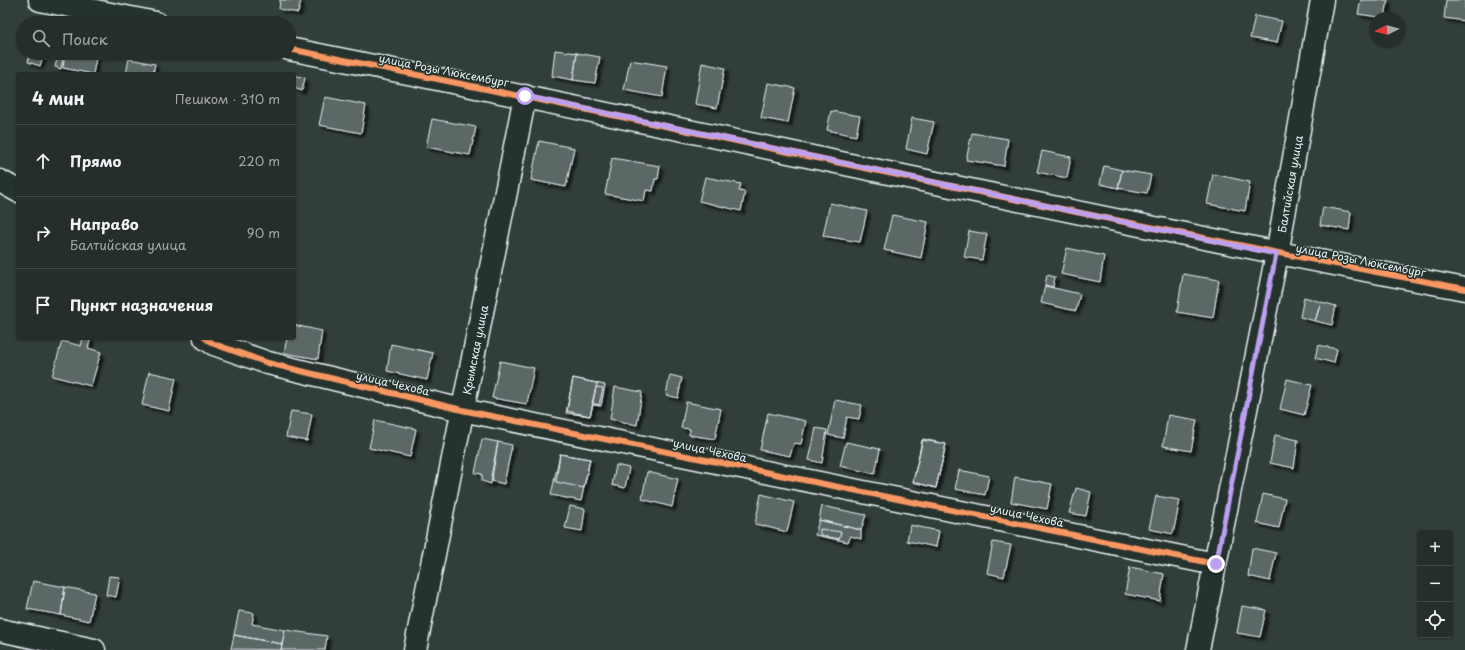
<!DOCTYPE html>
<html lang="ru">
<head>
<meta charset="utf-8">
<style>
  :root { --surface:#262e2b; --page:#323a37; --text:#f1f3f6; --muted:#a4a8a9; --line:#424a47 }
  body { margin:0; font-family:"Playpen Sans",sans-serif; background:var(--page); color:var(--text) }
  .controls { position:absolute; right:12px; bottom:12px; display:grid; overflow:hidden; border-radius:4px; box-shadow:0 1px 3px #0004 }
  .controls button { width:36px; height:36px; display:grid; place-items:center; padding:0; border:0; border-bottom:1px solid var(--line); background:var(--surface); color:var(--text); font:20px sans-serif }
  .compass { position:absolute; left:1369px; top:12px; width:36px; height:36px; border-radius:50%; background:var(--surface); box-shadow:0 1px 3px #0004; rotate:264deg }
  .stop { position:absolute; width:12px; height:12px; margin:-9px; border:3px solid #bca0f2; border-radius:50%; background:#fff }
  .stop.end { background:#bca0f2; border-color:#fff; box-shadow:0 1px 4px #0008 }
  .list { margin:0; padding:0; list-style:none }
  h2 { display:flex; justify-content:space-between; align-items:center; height:52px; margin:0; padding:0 16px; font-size:17px }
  h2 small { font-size:13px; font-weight:400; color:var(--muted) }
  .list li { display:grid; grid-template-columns:26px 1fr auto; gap:12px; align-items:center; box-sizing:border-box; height:72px; padding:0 16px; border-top:1px solid var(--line) }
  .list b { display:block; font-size:15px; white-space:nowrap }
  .list p { margin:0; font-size:13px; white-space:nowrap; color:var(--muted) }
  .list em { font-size:13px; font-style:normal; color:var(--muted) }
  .icon { flex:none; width:22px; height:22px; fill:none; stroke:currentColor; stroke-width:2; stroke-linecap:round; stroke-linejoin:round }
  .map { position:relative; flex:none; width:1465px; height:650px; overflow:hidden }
  .search { position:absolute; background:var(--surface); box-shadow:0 1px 3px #0004; left:16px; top:16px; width:280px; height:44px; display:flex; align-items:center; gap:10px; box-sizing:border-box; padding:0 14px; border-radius:22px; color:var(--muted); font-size:15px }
  .panel { position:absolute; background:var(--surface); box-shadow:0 1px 3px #0004; left:16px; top:72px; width:280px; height:268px; border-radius:4px }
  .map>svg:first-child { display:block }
  .building { fill:#5c6865; stroke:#e8f1f8; filter:url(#shadow) }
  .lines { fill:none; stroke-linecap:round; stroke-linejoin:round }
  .street-casing { stroke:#e8f1f8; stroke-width:25 }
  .street { stroke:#26332d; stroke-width:22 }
  .cycleway-casing { stroke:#26332d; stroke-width:8 }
  .cycleway { stroke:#f99763; stroke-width:6 }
  .route { stroke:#bca0f2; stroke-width:5 }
  .labels { text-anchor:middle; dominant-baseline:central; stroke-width:3; stroke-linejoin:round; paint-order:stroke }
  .street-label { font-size:11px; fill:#e8f1f8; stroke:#26332d }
</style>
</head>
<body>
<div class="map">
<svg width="1465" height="650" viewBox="0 0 1465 650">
  <defs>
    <filter id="shadow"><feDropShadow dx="3.5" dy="3.5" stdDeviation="1" flood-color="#0009"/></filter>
  </defs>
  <rect width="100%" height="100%" fill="#323e39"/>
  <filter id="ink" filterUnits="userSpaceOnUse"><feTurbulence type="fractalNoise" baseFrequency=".025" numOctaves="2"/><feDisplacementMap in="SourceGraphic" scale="8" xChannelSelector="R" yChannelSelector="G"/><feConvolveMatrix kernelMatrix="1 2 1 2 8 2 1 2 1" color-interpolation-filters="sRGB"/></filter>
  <g filter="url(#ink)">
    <path class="building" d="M280,0h21l-3,13 -19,-4z
      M1361,0h27l-3,18 -27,-4z
      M1446,0h19v21l-21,-3z
      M1255,16l27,5 -5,22 -27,-5z
      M555,50l22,3 -4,27 -21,-4z
      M30,53h14l-4,13 -12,-4z
      M65,53h32l-4,21 -30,-6z
      M577,53l23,4 -5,26 -22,-3z
      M57,59h6l-2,10 -6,-2z
      M129,59l26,5 -2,10h-27z
      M630,60l37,6 -5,31 -38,-7z
      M702,63l23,5 -8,40 -22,-4z
      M294,75l11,3 -3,13 -8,-3z
      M768,83l27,5 -7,35 -27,-5z
      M325,97l41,8 -5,28 -42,-8z
      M831,111l29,5 -4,20 -29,-6z
      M912,118l22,4 -7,32 -21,-5z
      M432,119l44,8 -6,28 -44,-8z
      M972,133l36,6 -4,27 -38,-6z
      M539,141l35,7 -8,39 -35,-7z
      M1042,151l29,6 -4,21 -30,-6z
      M612,158l48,8 -2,13h-3l-2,12 -7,-1 -2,11 -39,-7z
      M1104,166l18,4 -4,18 -18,-4z
      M1122,170l29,5 -4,18 -29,-5z
      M1213,174l37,8 -5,29 -38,-7z
      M705,177l36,7 -2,7 6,1 -4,19 -42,-10z
      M830,203l37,8 -7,31 -37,-6z
      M1323,207l28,5 -2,18 -29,-5z
      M892,215l36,7 -7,36 -37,-8z
      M969,231l18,3 -5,26 -18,-3z
      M1067,248l37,8 -4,26 -39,-8z
      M1183,274l36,6 -6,38 -36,-6z
      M1047,275l8,2 -2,10 -8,-2z
      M1045,286l35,8 -4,17 -35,-8z
      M1304,297l17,5 -6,19 -15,-4z
      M1321,302l15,4 -4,19 -17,-4z
      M294,325l28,6 -4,28 -34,-6 3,-15h7z
      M83,338h8l-3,10 13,4 -10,34 -39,-10 10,-35 19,5z
      M391,344l42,9 -6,27 -40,-9z
      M1318,345l19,4 -3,14 -19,-5z
      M500,361l34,7 -7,36 -35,-6z
      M149,372l27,6 -7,33 -27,-6z
      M670,375l12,3 -4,20 -12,-3z
      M573,378l24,5 -7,33 -23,-5z
      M573,378l32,7 -4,21 -8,-1 -3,11 -24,-3z
      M1287,379l25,6 -8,30 -24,-6z
      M596,387l7,1 -4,17 -7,-2z
      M615,387l27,5 -5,33 -27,-6z
      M835,400l27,5 -3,14 -12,-2 -4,21 -15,-3z
      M686,402l35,7 -6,30 -26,-4 1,-6 -9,-1z
      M291,411l21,3 -5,27 -21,-4z
      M768,413l38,8 -5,23 -7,-1 -4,13 -30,-6z
      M1168,415l29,5 -6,31 -28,-5z
      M375,420l41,9 -6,28 -41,-9z
      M816,428l11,2 -5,33 -13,-3z
      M1275,435l23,5 -4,28 -24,-5z
      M482,439l16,3 -7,42 -9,-3v-7l-7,-1z
      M923,439l23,5 -10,44 -23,-6z
      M922,440l24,4 -10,44 -23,-6z
      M498,442l14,3 -8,39 -12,-3 1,-5h-2z
      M846,442l34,7 -5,25 -35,-8z
      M560,454l30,5 -6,29 -28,-6z
      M560,454l30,5 -9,42 -30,-6z
      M616,465l13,3 -4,20 -13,-3z
      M959,470l30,6 -4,19 -30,-6z
      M647,472l31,7 -6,28 -30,-8z
      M1015,477l37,7 -5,25 -36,-7z
      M1076,488l15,4 -5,24 -17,-3z
      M761,494l33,8 -7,30 -32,-8z
      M1263,494l22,5 -6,29 -22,-5z
      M1156,496l24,4 -7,34 -24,-5z
      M570,506l15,3 -3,22 -17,-3z
      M822,506l44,9 -5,15 -42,-10z
      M819,520l42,10v9l-10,-3 -3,6 -33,-7z
      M910,525l29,6 -3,16 -29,-6z
      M820,529l21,3 -2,7 -19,-4z
      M993,542l18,3 -7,32 -17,-4z
      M1252,548l24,5 -6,28 -22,-5z
      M1130,567l34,7 -4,27 -35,-7z
      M109,576l11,1 -4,20 -10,-2z
      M33,581l32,6 -4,28 -34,-6z
      M65,587l30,6 -6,28 -28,-6z
      M1242,606l24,4 -6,27 -23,-4z
      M239,611l15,2 -2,11 33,6 -3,14 -48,-9z
      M285,630l42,6 -2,14h-44z
      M234,635l48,9 -1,6 -50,-1z"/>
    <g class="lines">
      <g class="street-casing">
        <g id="street">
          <path d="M40,0l116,23"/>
          <path d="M289,49c392,78 783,166 1176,240"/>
          <path d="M0,181l18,10"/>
          <path d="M205,338l9,6 54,19 194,47 753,154"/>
          <path d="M0,630l94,20"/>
          <path id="s1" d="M415,650l110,-554"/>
          <path id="s2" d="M1198,650l79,-396 45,-254"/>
        </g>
      </g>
      <use href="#street" class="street"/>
      <g class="cycleway-casing">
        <path id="cycleway" d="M289,49c392,78 783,166 1176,240
          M205,338l9,6 54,19 194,47 753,154"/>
      </g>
      <use href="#cycleway" class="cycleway"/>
    </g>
  </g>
  <g class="lines" filter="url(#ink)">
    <path class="route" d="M525,96l751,158 -60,310"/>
  </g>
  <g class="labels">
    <g class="street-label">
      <text transform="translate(444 70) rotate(11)">улица Розы Люксембург</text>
      <text stroke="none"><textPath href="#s2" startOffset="475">Балтийская улица</textPath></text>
      <text transform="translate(1361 260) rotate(11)">улица Розы Люксембург</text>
      <text stroke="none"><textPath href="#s1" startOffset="306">Крымская улица</textPath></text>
      <text transform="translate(393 383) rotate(13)">улица Чехова</text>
      <text transform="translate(710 450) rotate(12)">улица Чехова</text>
      <text transform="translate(1027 515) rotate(12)">улица Чехова</text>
    </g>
  </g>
</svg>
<div class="controls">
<button>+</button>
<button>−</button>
<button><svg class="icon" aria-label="locate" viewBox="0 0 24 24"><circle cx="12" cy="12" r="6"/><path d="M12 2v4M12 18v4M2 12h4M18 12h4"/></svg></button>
</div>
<svg class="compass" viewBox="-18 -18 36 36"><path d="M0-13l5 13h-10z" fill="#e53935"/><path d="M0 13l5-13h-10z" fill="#a4a8a9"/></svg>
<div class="stop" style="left:525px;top:96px"></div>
<div class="stop end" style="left:1216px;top:564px"></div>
<div class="search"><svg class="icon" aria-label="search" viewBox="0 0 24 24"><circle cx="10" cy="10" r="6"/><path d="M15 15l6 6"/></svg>Поиск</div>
<section class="panel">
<h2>4 мин<small>Пешком · 310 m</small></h2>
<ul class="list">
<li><svg class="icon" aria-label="ahead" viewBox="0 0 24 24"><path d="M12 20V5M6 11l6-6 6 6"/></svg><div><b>Прямо</b></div><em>220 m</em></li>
<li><svg class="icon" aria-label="right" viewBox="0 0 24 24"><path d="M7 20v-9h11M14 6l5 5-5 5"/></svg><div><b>Направо</b><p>Балтийская улица</p></div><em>90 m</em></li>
<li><svg class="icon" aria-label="arrive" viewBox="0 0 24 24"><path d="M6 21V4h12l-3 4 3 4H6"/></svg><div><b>Пункт назначения</b></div></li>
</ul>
</section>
</div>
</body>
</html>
